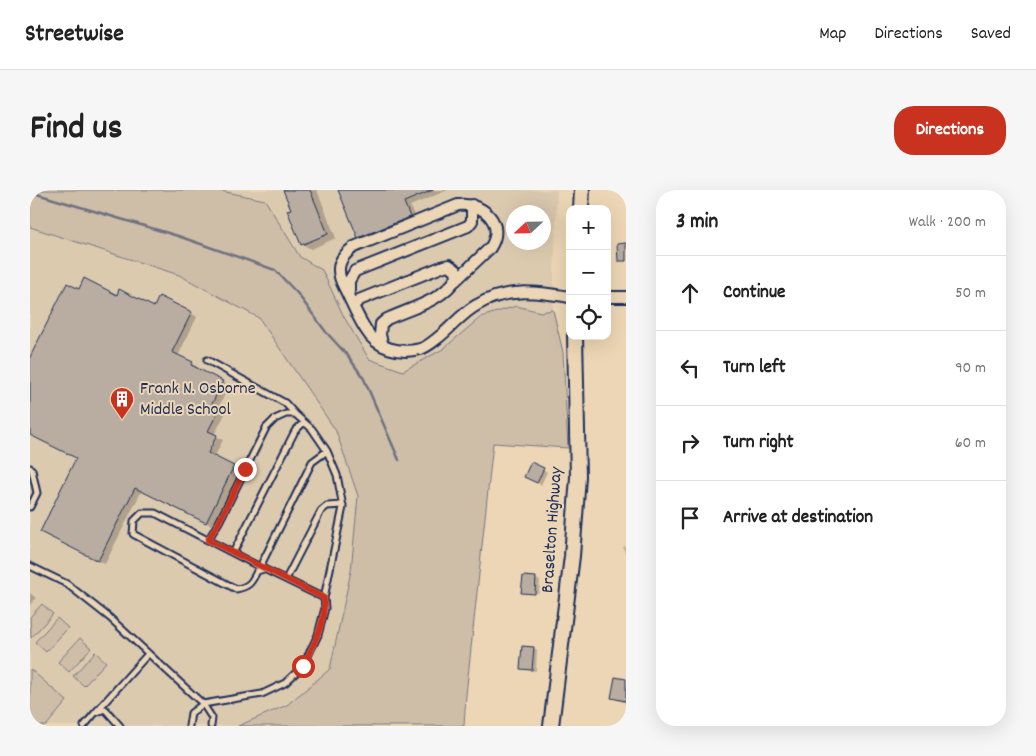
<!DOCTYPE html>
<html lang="en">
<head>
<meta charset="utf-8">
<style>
  :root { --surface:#fff; --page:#f6f6f6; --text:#222; --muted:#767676; --line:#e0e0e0; --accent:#c8321e }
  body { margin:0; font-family:Dekko,sans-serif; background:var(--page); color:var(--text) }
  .controls { position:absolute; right:15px; top:15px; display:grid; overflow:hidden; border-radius:10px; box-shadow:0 5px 20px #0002 }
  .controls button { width:45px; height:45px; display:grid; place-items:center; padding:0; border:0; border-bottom:1px solid var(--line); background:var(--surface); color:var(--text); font:25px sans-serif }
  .compass { position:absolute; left:476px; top:15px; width:45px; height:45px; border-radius:50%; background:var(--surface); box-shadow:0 5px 20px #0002; rotate:248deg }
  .stop { position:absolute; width:15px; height:15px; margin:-11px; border:4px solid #c8321e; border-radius:50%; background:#fff }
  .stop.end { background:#c8321e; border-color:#fff; box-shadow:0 1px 5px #0008 }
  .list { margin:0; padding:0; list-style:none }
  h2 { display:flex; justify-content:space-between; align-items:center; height:65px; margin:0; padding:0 20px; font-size:21px }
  h2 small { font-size:16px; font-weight:400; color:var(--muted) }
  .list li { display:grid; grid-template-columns:32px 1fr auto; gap:15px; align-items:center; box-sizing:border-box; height:75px; padding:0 20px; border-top:1px solid var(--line) }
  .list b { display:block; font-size:19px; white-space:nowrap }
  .list em { font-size:16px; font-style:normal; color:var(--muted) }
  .icon { flex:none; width:28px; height:28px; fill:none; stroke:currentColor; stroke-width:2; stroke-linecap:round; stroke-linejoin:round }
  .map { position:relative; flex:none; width:596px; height:536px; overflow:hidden; border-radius:20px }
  header { display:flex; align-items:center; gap:30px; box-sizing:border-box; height:70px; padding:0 25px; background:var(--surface); border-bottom:1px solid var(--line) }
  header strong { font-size:24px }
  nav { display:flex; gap:28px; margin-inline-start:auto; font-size:18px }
  .intro { display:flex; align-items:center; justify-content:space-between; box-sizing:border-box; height:120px; padding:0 30px }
  h1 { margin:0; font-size:35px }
  .button { padding:12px 22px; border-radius:20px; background:var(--accent); color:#fff; font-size:18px; font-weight:700 }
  main { display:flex; gap:30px; padding:0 30px }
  aside { flex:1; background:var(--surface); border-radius:20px; box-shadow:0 5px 20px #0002 }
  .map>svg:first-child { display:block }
  .built { fill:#dccaaf; fill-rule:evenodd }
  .green { fill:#cebea8; stroke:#747683 }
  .shadow { fill:#0003 }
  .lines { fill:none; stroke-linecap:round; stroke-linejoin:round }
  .stream { stroke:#6d7180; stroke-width:2.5 }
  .building { fill:#b8ada0; stroke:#1b2f5e }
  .lane-casing { stroke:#1b2f5e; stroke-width:9 }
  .street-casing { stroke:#1b2f5e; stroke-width:14 }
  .secondary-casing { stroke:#1b2f5e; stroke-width:18 }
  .lane { stroke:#ecd6b5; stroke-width:5 }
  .street { stroke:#ecd6b5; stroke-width:10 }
  .secondary { stroke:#ecd6b5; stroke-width:14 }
  .route { stroke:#c8321e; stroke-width:6 }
  .labels { text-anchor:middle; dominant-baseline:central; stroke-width:4; stroke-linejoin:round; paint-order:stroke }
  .poi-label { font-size:18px; fill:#1b2f5e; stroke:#ecd6b5; text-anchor:start }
  .street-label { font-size:18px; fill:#1b2f5e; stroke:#ecd6b5 }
</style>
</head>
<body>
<header>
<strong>Streetwise</strong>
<nav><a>Map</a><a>Directions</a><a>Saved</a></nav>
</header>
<div class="intro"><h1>Find us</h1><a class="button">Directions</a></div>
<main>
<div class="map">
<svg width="596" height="536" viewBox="0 0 596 536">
  <rect width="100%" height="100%" fill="#ecd6b5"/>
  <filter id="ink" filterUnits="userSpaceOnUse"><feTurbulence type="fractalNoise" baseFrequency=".02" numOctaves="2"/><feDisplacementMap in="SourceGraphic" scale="10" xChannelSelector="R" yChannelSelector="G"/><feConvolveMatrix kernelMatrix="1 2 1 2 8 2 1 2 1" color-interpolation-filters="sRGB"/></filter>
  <g filter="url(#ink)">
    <path class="built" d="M186,0h341l-4,120 -12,2 -26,-6 -34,11 -38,32 -40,22 -34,-12 -25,-42 -22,-47 -22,-13 -35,-57zM483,22h31v30h-31z
      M0,37l149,48 80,43 77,113 22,65 -7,75 -21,98 -43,36 -49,21h-208z"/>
    <path class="green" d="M0,0h186l49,10 35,57 22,13 22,47 25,42 34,12 40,-22 38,-32 35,-11 25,6 12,-2 10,42 5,96 -75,-5 -27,252 -2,31h-226l49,-21 43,-36 21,-98 7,-75 -22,-65 -77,-113 -80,-43 -149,-48z
      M12,414l11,10 -22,24 -1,-21z
      M27,428l11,10 -22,24 -11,-10z
      M50,448l11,10 -22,24 -11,-10z
      M65,462l11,10 -22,24 -11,-10z
      M0,479l37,32 -21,25h-16z"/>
    <path class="shadow" d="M254,0h33l19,48 -25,11 -9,-5 -10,-35z
      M310,0h108l-38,16 6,14 -50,21 -7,-4z
      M49,100l38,6 38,12 36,5 6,4 -19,39 20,11 -1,3 32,16 -12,24 8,4 -11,21 9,5 -9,18 26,13 -27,55 -71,-36 -37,74 -57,-29 29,-77 -47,-24v-74z
      M513,279l4,3 -6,13 -11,-6z
      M596,356v9l-3,-8z
      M494,387l12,2 4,2 -1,12 -14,-1v2l-3,-2z
      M0,403l6,5 -6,7z
      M503,458l4,2 -1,21 -10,-1 -4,-2z
      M596,490v23l-14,-5z"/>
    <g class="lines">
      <path class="stream" d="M0,2l148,44 97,34 22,23 29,39 22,24 16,23 35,81"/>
    </g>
    <path class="building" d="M253,0h27l18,44 -27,11 -14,-35 4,-1z
      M308,0h95l-29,12 6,15 -52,21z
      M596,53v18h-8l-1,-17z
      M54,88l33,17 2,-6 35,18 5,-11 33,16 -20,40 21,10 -2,3 32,16 -12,25 8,4 -11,21 9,4 -9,18 26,13 -28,57 -71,-35 -37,73 -58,-29 36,-74 -46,-23v-78l37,-74 12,6z
      M501,272l13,6 -7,15 -13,-6z
      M493,386l13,1 -1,17 -14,-1z
      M492,456l12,1 -2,23 -12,-1z
      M585,487l11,2v22l-15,-3z"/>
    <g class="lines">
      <g class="lane-casing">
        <path id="lane" d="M177,170l78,43 10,11
          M0,278l2,2 5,23 -7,14
          M178,350l11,-18 47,-94 9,-9 11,-5h9l17,15 15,22 10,24 6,32 -19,91
          M203,363l62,-122 9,-9
          M0,376l37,18 43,34 93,86 9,14 -1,8
          M230,377l52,-105 15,-11
          M256,389l35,-68 6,-5 16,-1
          M65,523l53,-59
          M54,536l11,-13 10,-4 15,17
          M159,536l2,-13 12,-9 59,-10 23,-11 18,-17 15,-31 7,-27 -1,-10 -60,-29 -7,2c-5,11 -8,16 -21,18l-103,-55 1,-13 8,-8h13l109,56"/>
      </g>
      <g class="street-casing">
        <path id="street" d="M425,91l35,-33c16,-24 -6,-46 -32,-43l-104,42c-17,12 -19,24 -9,42 7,14 13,29 21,41 11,19 34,24 54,19 6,-1 14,-8 19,-12 13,-10 23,-24 38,-32 30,-18 60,-13 93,-8
          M319,102v-11l6,-10 113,-45 4,-5v-16
          M577,107h19
          M324,115l5,-5 85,-34 5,-1 7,5 1,7c-14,24 -46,31 -70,42l-6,5 -1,11 3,11"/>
      </g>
      <g class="secondary-casing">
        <path id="secondary" d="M551,19l1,-19
          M521,536l21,-170 6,-79 -3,-141"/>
      </g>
      <use href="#lane" class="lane"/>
      <use href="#street" class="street"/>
      <use href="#secondary" class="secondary"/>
    </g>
  </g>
  <g class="lines" filter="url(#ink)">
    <path class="route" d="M215,279l-26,53 -11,18 116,58c2,25 -10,46 -21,68"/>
  </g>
  <defs>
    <g id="building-pin" transform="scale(1.25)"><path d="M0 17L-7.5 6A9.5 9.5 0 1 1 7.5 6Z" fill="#c8321e" stroke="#ecd6b5"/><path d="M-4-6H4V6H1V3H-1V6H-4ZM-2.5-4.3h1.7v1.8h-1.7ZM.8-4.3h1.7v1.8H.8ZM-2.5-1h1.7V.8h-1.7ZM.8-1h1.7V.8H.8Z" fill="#fff"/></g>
  </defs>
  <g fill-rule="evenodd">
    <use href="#building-pin" x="92" y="209"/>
  </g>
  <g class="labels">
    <g class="poi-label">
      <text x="110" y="199">Frank N. Osborne<tspan x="110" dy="21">Middle School</tspan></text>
    </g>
    <g class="street-label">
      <text transform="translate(523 340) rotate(-86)">Braselton Highway</text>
    </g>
  </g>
</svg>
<div class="controls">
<button>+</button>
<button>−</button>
<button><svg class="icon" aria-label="locate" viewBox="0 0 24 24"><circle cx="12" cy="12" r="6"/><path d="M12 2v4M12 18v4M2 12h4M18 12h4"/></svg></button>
</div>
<svg class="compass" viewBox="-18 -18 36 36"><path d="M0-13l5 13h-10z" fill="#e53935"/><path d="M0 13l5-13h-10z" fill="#767676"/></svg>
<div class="stop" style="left:273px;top:476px"></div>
<div class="stop end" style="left:215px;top:279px"></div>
</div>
<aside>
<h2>3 min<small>Walk · 200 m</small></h2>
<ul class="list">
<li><svg class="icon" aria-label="ahead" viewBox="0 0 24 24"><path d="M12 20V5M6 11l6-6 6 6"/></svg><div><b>Continue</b></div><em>50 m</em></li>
<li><svg class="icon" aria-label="left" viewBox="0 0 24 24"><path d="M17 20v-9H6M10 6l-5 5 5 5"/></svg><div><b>Turn left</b></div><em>90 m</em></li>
<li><svg class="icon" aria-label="right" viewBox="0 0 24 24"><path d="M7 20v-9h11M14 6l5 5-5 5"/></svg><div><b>Turn right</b></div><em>60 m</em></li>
<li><svg class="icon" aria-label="arrive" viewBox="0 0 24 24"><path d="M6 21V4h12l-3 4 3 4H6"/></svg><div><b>Arrive at destination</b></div></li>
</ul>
</aside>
</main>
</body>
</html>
